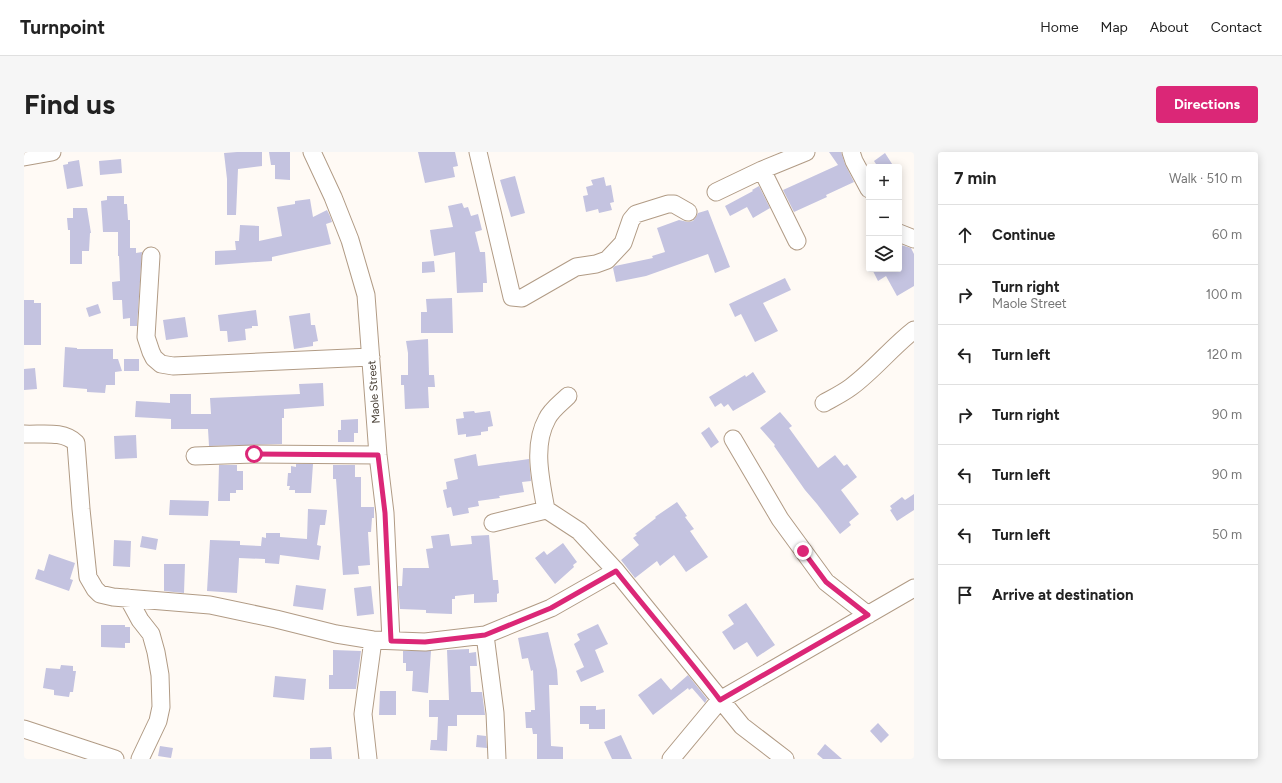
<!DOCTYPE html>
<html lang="en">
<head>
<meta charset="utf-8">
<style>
  :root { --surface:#fff; --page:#f6f6f6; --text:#222; --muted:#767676; --line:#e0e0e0; --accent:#db2777 }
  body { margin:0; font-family:Figtree,sans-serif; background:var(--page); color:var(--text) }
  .controls { position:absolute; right:12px; top:12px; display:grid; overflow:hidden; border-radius:4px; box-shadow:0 2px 10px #0003 }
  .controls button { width:36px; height:36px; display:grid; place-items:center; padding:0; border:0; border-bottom:1px solid var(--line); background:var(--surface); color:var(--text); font:20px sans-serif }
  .stop { position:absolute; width:12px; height:12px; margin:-9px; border:3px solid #db2777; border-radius:50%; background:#fff }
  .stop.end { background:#db2777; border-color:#fff; box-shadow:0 1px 4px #0008 }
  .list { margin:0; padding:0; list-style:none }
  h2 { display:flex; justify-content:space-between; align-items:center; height:52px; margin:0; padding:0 16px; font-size:17px }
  h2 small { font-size:13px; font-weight:400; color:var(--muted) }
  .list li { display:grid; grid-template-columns:26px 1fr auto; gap:12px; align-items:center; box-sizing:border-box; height:60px; padding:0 16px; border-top:1px solid var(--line) }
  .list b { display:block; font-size:15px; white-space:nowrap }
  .list p { margin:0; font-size:13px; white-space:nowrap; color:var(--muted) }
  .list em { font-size:13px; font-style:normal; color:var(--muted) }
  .icon { flex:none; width:22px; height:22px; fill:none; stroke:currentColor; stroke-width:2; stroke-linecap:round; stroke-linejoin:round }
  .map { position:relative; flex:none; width:890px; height:607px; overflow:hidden; border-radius:4px }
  header { display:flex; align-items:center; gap:24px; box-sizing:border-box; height:56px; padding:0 20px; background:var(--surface); border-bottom:1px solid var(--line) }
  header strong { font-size:19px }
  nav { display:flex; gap:22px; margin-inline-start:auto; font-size:14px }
  .intro { display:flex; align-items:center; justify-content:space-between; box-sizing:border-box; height:96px; padding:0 24px }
  h1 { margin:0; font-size:28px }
  .button { padding:10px 18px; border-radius:4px; background:var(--accent); color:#fff; font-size:14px; font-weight:700 }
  main { display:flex; gap:24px; padding:0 24px }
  aside { flex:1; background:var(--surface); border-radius:4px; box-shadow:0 2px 10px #0003 }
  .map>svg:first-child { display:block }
  .building { fill:#c4c3e0 }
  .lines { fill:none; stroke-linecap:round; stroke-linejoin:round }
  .minor-casing { stroke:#b19b85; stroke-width:19 }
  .minor { stroke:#fff; stroke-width:17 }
  .route { stroke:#db2777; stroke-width:5 }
  .labels { text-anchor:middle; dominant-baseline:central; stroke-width:3; stroke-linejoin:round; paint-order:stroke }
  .street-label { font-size:11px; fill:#443b31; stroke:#fff }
</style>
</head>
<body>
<header>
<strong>Turnpoint</strong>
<nav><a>Home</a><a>Map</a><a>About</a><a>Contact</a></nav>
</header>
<div class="intro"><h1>Find us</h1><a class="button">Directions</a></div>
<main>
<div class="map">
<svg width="890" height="607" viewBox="0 0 890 607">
  <rect width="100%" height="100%" fill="#fffaf5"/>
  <path class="building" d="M213,0h25v14l-24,3 -2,46h-9v-36l-3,-26z
    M245,0h21v28l-15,-1v-14h-4z
    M394,0h37l3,14 -5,1 2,10 -30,6z
    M805,0h12l4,12 9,18 -28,13 1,2 -33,15 -11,-22 55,-25z
    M861,1l9,14h-16l-4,-6z
    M97,7l1,14 -22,2 -1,-14z
    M55,8l4,26 -16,3 -4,-24 5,-1v-2z
    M491,24l10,37 -14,4 -11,-37z
    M580,25l2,9 5,-1 3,17 -4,1 2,7 -13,3 -1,-4 -12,3 -3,-16 5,-1 -2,-8 7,-2 -2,-5z
    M735,34l11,22 -17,10 -6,-11 -17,9 -5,-10 28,-15 -1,-1z
    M83,44h17v8h3l1,16h2v28h6v5l6,-1 -5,74h-7v-8l-7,1 -1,-19h-9l-1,-18 8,-1 -1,-25h-1v-24h-15l-2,-31 6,-1z
    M286,47l3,18 14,-7 3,6 2,6 -6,2 5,20 -59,13v4l-57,4v-14l21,-1 -1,-9h4l1,-16 19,1v15l23,-5 -5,-29 18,-3v-3z
    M438,51l2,5 4,-1 3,9 7,-2 4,16 -7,2 5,20h5l2,31h-4v9l-26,1 -2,-41 -21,4 -4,-26 23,-3 -5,-21z
    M49,56h14l4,25h-1l-1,18h-7v13h-12v-34h-2l-1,-12h6z
    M684,58l22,57 -15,6 -7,-19 -62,22 -30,6 -3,-14 2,-2 38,-8 -1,-2 13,-4 -8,-24 22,-8 9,2 5,-1 3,-4 2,-4z
    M877,93l10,3 3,6v32l-17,10 -11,-20 -8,5 -6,-12h27v-23z
    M410,109l1,11 -13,1v-11z
    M761,126l6,12 -28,13 15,28 -23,11 -14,-28 -6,3 -6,-13z
    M428,146l1,35h-32v-21h6l-1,-13z
    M0,148h10v3h7v42h-17z
    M74,152l3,9 -12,4 -3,-9z
    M232,158l2,16h-6v2l-7,1 1,11 -18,2 -1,-11h-7l-2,-16z
    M286,161l1,12h4l3,16 -5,1v4l-19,3 -5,-33z
    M161,165l3,20 -22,3 -3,-20z
    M404,187l1,36h5l1,12h-7l1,21 -24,1 -1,-24h-3v-10h7v-22l-2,-12z
    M41,195l12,1v1h36v10h5l4,12 -7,1v13h-9l-1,8 -18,-1v-3l-24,-2z
    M100,207h15v12h-15z
    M11,216l2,21 -13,1v-21z
    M729,220l13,20 -33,19 -5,-7 -4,3 -3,-4 -6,4 -6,-10 36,-22 1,2z
    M299,231l1,23 -40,3v9h-2v26l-73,2 -1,-17h-37v-10l-36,-2 1,-16 34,2v-9h21v20h20l-1,-16 90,-4 -1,-10z
    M450,259l1,2 15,-2 3,15 -5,1v4l-7,1v3l-15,2v-3l-8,1 -2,-16 8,-1 -1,-6z
    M756,260l12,14 -3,2 29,40 17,-13 9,11 3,-2 10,13 -16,13 18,24 -10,8 2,3 -11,9 -23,-30 -12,-14 -31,-44 1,-1 -15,-17z
    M334,267v14h-4v9h-16v-12h3v-10z
    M685,275l10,15 -8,6 -10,-15z
    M112,283l1,23 -22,1 -1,-23z
    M452,302l2,12 51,-7 2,22 -9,1 2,10 -25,4 1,2 -22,3 1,5 -11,2 1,5 -16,3 -2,-9 -4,1 -4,-18 4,-1 -1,-7 12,-3 -4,-20z
    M272,312h17l-2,29h-16v-3h-6l1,-4h-3l1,-13h3v-7l5,1z
    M195,313h18v6h6v19h-7v3h-6v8h-12z
    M309,313h22v12h6v30h13v11h-2l-1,14h-3l2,33 -12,1 1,8 -16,1 -7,-96h-3z
    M890,342v16l-17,11 -7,-11 2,-1 -2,-3 12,-9 3,3z
    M146,348l39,1 -1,15 -39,-1z
    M653,350l10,14 -2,1 9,12 -4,2 18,26 -22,15 -12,-17 -14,11 -3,-5 -22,17 -14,-18 18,-15 -6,-7 4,-3 -2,-1 21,-16 -1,-1z
    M284,357l19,1 -2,15h-5l-3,20 4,1 -2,14 -39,-5 -1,9 -14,-1v-4l-26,-1 -2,35 -30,-2 3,-51 30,1v4l21,1 1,-9 4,1v-5h14v4l27,2z
    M425,382l2,12 21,-2 -1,-8 18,-1 4,45h5l1,13 -2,1v8l-23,1v-9l-19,2v3h-3v15l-26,-1v-3l-26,-1 -2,-23h4l1,-18h26l-3,-19 7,-1 -2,-12z
    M118,384l16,3 -2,11 -16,-3z
    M90,388l17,1 -1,26 -17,-1z
    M539,391l14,19 -4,3 1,2 -19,17 -20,-26 9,-7 3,4z
    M25,402l26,9 -5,16 3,1 -4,11 -34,-12 3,-10 6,2z
    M140,412h21l-1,29 -20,-2z
    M272,433l30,4 -3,21 -30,-4z
    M347,434l3,28 -17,2 -3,-28z
    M722,451l29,42 -18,12 -10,-15 -13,8 -12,-18 12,-8 -6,-9z
    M574,472l10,20 -13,6 9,22 -23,10 -5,-11 8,-4 -10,-23 6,-4 -3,-6z
    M77,473h24v2h5v16h-5v5l-24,-1z
    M524,480l9,38 1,15h-9l2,61 12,1v12h-26v-25h-4l-1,-6h-6l-1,-16h6v-2h4l-2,-40 -2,1 -3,-13 -6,1 -4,-21z
    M445,497v4l7,-1 1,14h-7l1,26h11l3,23h-28v11h-9l-1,25 -17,-1 1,-10h6l1,-23h-9v-17h20l-2,-50z
    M309,498l28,1 -5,38h-27v-14h4z
    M379,499h28l-3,42 -16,-2 1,-20h-7v-8h-3z
    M37,513l12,1v5h3l-3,21h-3l-1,5 -15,-2v-5l-11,-2 3,-20 14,1z
    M664,523l19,24 -2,4 -13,-15 -3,2 -1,-2 -35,27 -15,-20 23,-17 10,12z
    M251,524l31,3 -2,21 -31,-3z
    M356,539h16v24h-17z
    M556,554h16v4l9,-1v20h-16v-5h-9z
    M854,571l11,12 -8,8 -11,-12z
    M453,583l9,1 1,12 -11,-1z
    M597,583l11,24h-20l-8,-17z
    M801,592l17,15h-19l-6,-5z
    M136,594l13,2 -2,10 -13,-2z
    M307,595l1,12h-22v-11z"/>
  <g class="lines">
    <g class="minor-casing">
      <path id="minor" d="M288,0l21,45 17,43 16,55 12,160 7,58 6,128
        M454,0l34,145 10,1 54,-31 20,-3 11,-4 16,-17 8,-23 5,-6 32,-10h6l14,8
        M827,0l3,9 15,28
        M0,5l28,-5
        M738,18l35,71
        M692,40l46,-22 44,-18
        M875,81l15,6
        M127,104l-5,81 5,15 3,6 7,6 12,2 198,-9
        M800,251c9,-5 19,-10 27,-16 23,-17 41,-40 63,-57
        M0,282c17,1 39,-4 52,9l5,66 7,68 7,12 5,5 13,3 97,8 66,14 60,15 37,6 52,2 60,-7 66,-27 65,-37
        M709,287l47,80 46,63 42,33
        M171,304l59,-2 124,1
        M522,358c-5,-29 -14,-64 1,-91 4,-9 14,-16 21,-23
        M469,371l53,-13 4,2 29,19 37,40 126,155 43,33
        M104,446l12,22 11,14 5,18 4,23 1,32 -3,14 -18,38
        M461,483l10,78 2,46
        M0,577l91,30
        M344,607l-5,-45 10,-74
        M647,607l49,-59 194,-112"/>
    </g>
    <use href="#minor" class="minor"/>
  </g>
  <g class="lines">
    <path class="route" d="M230,302l124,1 7,58 6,128 34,1 60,-7 66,-27 65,-37c34,43 71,85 104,129l148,-85 -42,-33 -23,-31"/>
  </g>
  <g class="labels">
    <g class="street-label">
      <text transform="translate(350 240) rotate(-94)">Maole Street</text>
    </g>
  </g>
</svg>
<div class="controls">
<button>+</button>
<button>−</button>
<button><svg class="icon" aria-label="layers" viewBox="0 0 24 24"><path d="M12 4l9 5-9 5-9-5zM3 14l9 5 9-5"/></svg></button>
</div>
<div class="stop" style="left:230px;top:302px"></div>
<div class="stop end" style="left:779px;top:399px"></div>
</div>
<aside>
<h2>7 min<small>Walk · 510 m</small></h2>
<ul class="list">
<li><svg class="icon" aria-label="ahead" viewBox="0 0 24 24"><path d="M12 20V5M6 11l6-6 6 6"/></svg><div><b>Continue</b></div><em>60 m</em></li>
<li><svg class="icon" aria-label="right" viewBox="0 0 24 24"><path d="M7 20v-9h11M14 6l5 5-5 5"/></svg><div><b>Turn right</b><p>Maole Street</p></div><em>100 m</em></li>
<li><svg class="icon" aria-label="left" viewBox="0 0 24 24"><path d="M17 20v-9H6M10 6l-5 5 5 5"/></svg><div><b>Turn left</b></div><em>120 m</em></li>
<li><svg class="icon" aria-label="right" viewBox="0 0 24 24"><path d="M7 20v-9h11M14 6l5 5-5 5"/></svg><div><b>Turn right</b></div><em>90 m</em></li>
<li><svg class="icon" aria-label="left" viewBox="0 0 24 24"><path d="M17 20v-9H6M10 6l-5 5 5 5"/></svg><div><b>Turn left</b></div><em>90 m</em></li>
<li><svg class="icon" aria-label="left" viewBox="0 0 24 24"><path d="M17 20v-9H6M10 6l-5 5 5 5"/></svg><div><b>Turn left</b></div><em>50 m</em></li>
<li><svg class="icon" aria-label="arrive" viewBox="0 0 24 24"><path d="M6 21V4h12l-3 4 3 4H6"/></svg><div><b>Arrive at destination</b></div></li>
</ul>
</aside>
</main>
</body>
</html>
